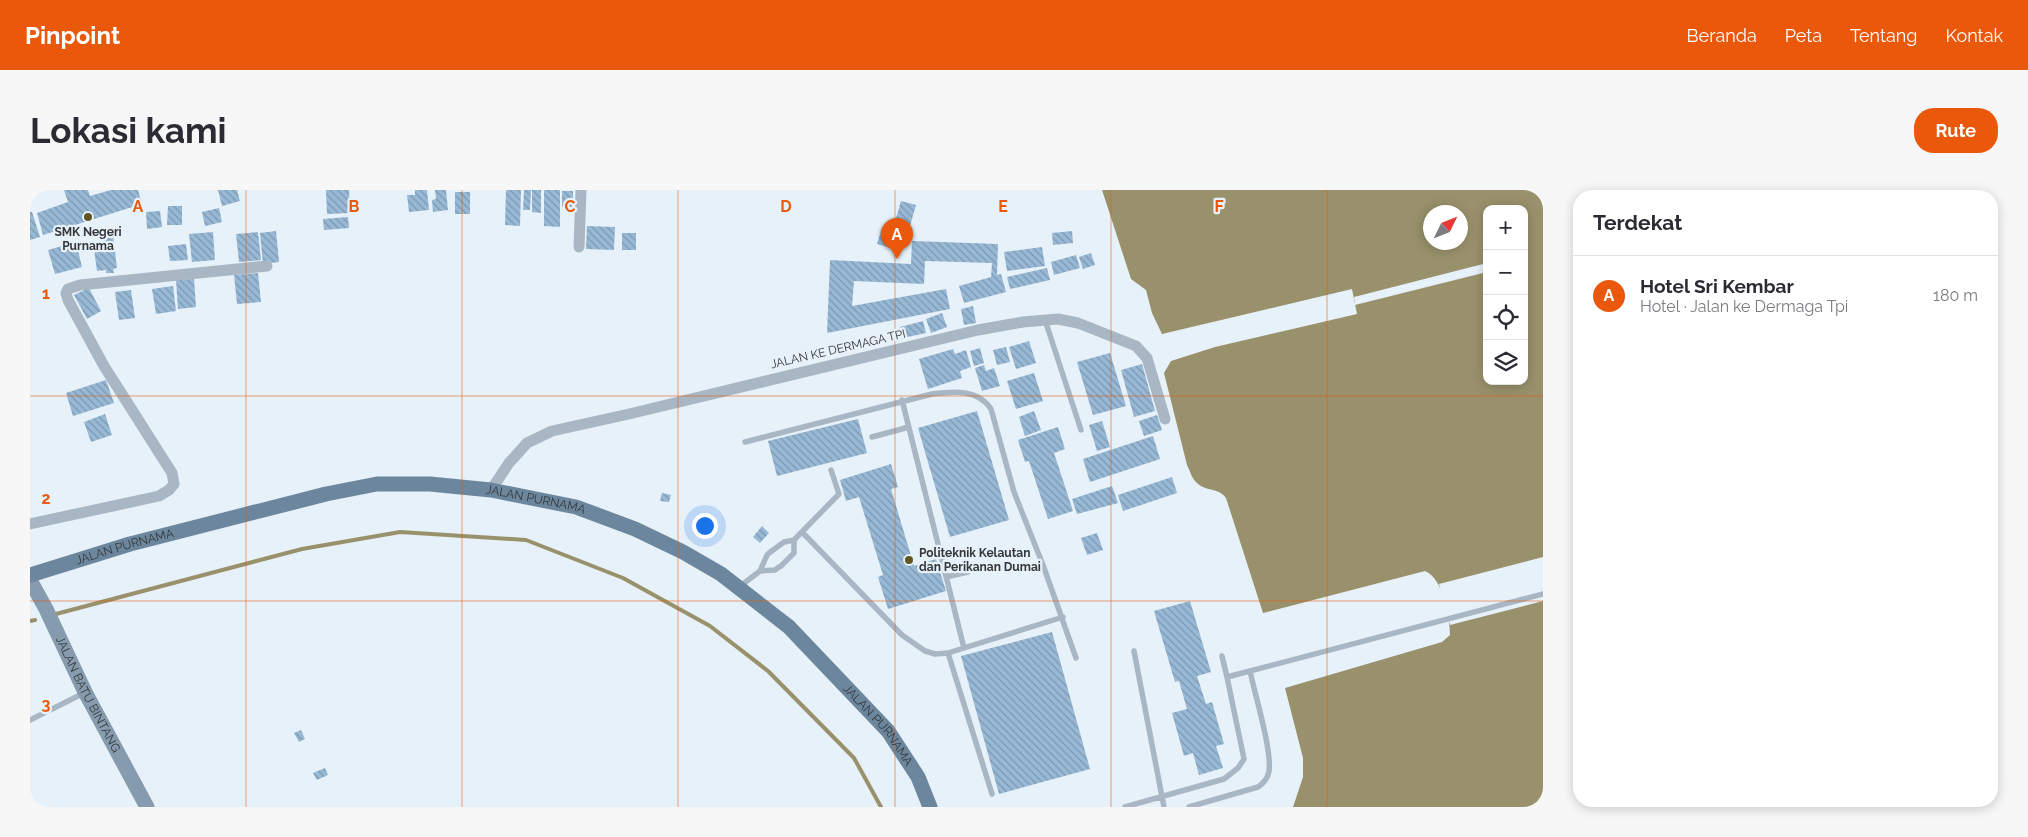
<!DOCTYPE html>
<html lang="id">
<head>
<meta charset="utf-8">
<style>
  :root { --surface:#fff; --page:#f7f7f7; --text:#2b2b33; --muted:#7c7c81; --line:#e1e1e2; --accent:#ea580c }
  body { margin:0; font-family:Raleway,sans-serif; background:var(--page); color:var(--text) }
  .controls { position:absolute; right:15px; top:15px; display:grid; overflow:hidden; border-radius:10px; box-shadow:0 2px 12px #0003 }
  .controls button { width:45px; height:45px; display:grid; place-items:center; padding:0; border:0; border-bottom:1px solid var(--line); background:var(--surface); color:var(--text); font:25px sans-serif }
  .compass { position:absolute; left:1393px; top:15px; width:45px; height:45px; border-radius:50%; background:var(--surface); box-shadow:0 2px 12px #0003; rotate:47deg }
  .you { position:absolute; left:674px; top:335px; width:18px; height:18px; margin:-12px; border:4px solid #fff; border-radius:50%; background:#1a73e8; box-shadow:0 0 0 8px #1a73e833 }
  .badge { display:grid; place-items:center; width:32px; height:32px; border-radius:50%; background:var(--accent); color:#fff; font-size:16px; font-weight:700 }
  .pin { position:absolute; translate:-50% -41px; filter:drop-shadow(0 1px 2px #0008) }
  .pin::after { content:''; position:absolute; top:26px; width:18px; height:15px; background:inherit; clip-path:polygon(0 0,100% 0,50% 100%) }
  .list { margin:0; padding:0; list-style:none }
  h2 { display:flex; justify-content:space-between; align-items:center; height:65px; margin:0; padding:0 20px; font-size:21px }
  h2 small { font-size:16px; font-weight:400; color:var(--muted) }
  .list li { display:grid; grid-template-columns:32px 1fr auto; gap:15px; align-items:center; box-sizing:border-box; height:80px; padding:0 20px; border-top:1px solid var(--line) }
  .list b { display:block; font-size:19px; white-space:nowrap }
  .list p { margin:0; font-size:16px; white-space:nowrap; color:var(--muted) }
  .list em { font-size:16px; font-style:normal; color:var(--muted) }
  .icon { flex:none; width:28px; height:28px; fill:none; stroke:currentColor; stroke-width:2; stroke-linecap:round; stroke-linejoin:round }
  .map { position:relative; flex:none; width:1513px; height:617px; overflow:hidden; border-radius:20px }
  header { display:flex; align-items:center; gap:30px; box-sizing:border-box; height:70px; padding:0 25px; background:var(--accent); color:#fff }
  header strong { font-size:24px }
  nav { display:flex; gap:28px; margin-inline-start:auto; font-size:18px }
  .intro { display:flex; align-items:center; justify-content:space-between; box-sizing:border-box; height:120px; padding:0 30px }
  h1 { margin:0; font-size:35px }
  .button { padding:12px 22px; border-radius:20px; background:var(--accent); color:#fff; font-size:18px; font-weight:700 }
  main { display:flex; gap:30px; padding:0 30px }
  aside { flex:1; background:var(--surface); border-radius:20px; box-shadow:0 2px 12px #0003 }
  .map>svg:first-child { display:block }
  .water { fill:#99916b; fill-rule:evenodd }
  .pier { fill:#e7f1f9 }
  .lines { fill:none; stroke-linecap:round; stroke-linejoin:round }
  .stream { stroke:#99916b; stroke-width:4 }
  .building { fill:url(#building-back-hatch) }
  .lane { stroke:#a8b7c3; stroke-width:5.5 }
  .street { stroke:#a8b7c3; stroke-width:11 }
  .secondary { stroke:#869bad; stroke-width:15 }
  .primary { stroke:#6c879d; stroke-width:15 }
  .grid { fill:none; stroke:#e8590c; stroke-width:1; stroke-opacity:0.55 }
  .poi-dot { fill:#615622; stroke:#e7f1f9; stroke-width:2 }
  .labels { text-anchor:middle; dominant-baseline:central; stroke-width:4.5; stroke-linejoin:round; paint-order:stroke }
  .poi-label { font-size:12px; font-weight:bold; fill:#34383b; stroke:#e7f1f9 }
  .street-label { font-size:12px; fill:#34383b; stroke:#e7f1f9 }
  .grid-label { font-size:16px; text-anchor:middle; font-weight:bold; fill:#e8590c; stroke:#e7f1f9; stroke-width:4.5; stroke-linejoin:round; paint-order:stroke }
</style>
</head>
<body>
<header>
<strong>Pinpoint</strong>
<nav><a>Beranda</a><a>Peta</a><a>Tentang</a><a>Kontak</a></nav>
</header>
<div class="intro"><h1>Lokasi kami</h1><a class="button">Rute</a></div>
<main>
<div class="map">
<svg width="1513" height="617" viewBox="0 0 1513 617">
  <defs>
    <pattern id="building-back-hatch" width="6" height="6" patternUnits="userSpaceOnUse" patternTransform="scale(1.25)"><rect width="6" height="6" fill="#98b9d5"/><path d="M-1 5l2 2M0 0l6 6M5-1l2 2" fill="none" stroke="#7d97ae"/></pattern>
  </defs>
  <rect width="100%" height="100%" fill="#e7f1f9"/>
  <path class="water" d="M1072,0h441v617h-250l10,-30v-19l-18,-70 157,-46 8,-7c0,-18 -7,-57 -25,-64l-162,42 -37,-115c-8,-11 -20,-6 -29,-15 -5,-4 -7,-12 -10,-18l-23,-92 7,-12 44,-14 142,-33 -5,-25 -190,45 -10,-21 -6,-23 -15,-11zM1457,19h37v172h-37zM1400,22h30v30h-30z"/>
  <path class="pier" d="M1457,73v9l-132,33 -1,-8z
    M1513,367v44l-93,24 -11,-41z"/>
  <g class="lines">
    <path class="stream" d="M26,424l246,-65 98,-17 126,8 97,38 87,48 58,45 86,87 27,49
      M0,431l5,-1"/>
  </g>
  <path class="building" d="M34,0h24l2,6 21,-6h27l4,14 -99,31 -6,-22 31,-11z
    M188,0h19l3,11 -18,5z
    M296,0h23l1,23 -23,1z
    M385,0h12l2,20 -20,2 -2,-17h8z
    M405,0h11l2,20 -15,2 -1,-12 4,-1z
    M476,0h15l-1,36 -15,-1z
    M494,0h7l-1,20h-7z
    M502,0h9v23l-9,-1z
    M514,0h16v37l-16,-1z
    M532,1h11v16h-11z
    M425,2h15v22h-15z
    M871,11l15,4 -8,28 -15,-4z
    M138,16h14v19h-15z
    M189,18l3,14 -17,4 -3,-14z
    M130,21l2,16 -15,2 -1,-17z
    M0,22h2l8,25 -10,3z
    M318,27l1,11 -25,2 -1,-11z
    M557,36l28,1 -1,23 -28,-1z
    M852,38l25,7 -5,16 -25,-7z
    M246,41l3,31 -16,2 -3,-31z
    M1042,41l1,12 -20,2 -1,-12z
    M183,42l2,28 -23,2 -3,-28z
    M228,42l3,28 -22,2 -3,-28z
    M592,43h14v17h-14z
    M83,45l4,33 -4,1 1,4h-8v-3l-9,1 -4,-29 8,-1 -1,-5z
    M882,51l86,3 -1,31 4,-1 5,18 -42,11 -5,-17 32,-9 1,-14 -67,-2 -1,23 -70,-3 -2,25 94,-17 4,20 -123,24 3,-73 81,4z
    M46,52l6,25 -27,7 -7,-24z
    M156,54l2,16 -18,1 -2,-15z
    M1012,57l3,19 -38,5 -3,-19z
    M1061,63l4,12 -12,4 -4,-12z
    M1046,65l4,13 -26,7 -3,-13z
    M1017,78l3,12 -40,9 -3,-12z
    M228,83l3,29 -24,2 -3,-29z
    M164,89l2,28 -18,2 -2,-29z
    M143,96l3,25 -20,3 -4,-25z
    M59,98l12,23 -14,8 -13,-24z
    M101,100l4,28 -16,2 -4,-28z
    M943,116l3,17 -12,2 -3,-16z
    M912,123l5,14 -16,6 -5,-14z
    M893,131l3,12 -23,5 -3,-11z
    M999,151l7,22 -20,6 -7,-22z
    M976,157l4,15 -13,3 -4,-15z
    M950,158l4,15 -10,3 -4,-15z
    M923,159l2,5 11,-4 5,17 -11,4 2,7 -34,11 -9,-30z
    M1080,163l16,53 -33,9 -16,-53z
    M1112,174l13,47 -21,6 -13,-47z
    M954,175l2,6 8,-3 6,18 -18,5 -7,-23z
    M1004,183l9,28 -27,8 -9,-28z
    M76,190l8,23 -41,13 -7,-23z
    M947,221l32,109 -59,17 -32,-109z
    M1004,221l7,19 -16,6 -6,-19z
    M75,224l7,21 -21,7 -7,-20z
    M1127,225l5,15 -18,6 -5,-15z
    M828,229l9,34 -90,23 -9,-35z
    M1072,231l8,26 -13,4 -8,-26z
    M1028,237l7,22 -11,4 19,58 -25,8 -19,-58 -4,1 -7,-22z
    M1123,246l7,23 -70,23 -7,-23z
    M861,274l7,23 -7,2 23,77 22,-7 10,32 -58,18 -10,-32 5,-2 -24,-78 -13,4 -6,-21z
    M1142,287l5,16 -54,18 -5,-16z
    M1082,296l6,17 -41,11 -5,-15z
    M632,303l9,2 -2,7 -9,-1z
    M732,336l7,7 -9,10 -7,-6z
    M1067,343l6,17 -16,5 -6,-17z
    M1160,411l21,71 -14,4 9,28 6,-2 12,42 -8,2 7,22 -24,7 -6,-22 -9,3 -12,-43 15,-4 -8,-28 -4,1 -21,-71z
    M1022,442l38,137 -91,25 -38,-138z
    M271,540l4,9 -6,3 -5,-9z
    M295,578l3,7 -11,5 -4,-7z"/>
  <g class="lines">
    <path class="lane" d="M1015,130l36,110
      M872,210l62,248
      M842,247l37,-10
      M715,252l187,-48c22,-3 46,-5 59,15l23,83 29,73 33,93
      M772,342l100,103 23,16 10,3 13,-1 115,-36
      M764,350l45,-46 -8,-24
      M739,363l15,-11 10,-2v13l-13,13
      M737,365l-7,16 15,-1 4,-3
      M916,387l22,-5
      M709,397l21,-16
      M1104,461l30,156
      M918,463l44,141
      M1192,466l5,21
      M1220,481l293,-77
      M0,530l54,-27
      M1095,617l99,-28 14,-11 6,-9 -17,-82 23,-6c5,24 22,79 19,100 -1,6 -5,12 -11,16l-69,20"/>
    <path class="street" d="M549,57l2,-57
      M461,300l18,-27 18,-20 25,-12 77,-17 349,-84 45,-8 35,-3 20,4 58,23 11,12 18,61
      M0,334l129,-28 10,-6 5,-6 -2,-11 -68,-107 -36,-66 -2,-7 2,-4 12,-4 187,-19"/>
    <path class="secondary" id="s1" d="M0,390l16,29 39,83 62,115"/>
    <path class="primary" id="s2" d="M0,385l100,-31 196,-50 51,-10h53l61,6 85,17 59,22 48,23 38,22 68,53 99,104 30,46 12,30"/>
  </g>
  <path class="grid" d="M216,0v617M432,0v617M648,0v617M865,0v617M1081,0v617M1297,0v617M0,206h1513M0,411h1513"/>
  <g class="poi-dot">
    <circle cx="58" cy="27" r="5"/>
    <circle cx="879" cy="370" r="5"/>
  </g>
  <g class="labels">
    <g class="poi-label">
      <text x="58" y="42">SMK Negeri<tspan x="58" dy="14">Purnama</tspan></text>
      <text x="889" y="363" text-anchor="start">Politeknik Kelautan<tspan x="889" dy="14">dan Perikanan Dumai</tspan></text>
    </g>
    <g class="street-label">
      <text transform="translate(808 159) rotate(-13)">JALAN KE DERMAGA TPI</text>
      <text stroke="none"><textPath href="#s2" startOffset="519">JALAN PURNAMA</textPath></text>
      <text stroke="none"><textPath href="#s2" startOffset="99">JALAN PURNAMA</textPath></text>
      <text stroke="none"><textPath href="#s1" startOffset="128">JALAN BATU BINTANG</textPath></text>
      <text stroke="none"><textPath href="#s2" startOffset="939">JALAN PURNAMA</textPath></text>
    </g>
  </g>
  <g class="grid-label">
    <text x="108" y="22">A</text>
    <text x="324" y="22">B</text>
    <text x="540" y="22">C</text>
    <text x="756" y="22">D</text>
    <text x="973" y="22">E</text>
    <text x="1189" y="22">F</text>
    <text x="16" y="109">1</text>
    <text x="16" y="314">2</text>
    <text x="16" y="520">3</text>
  </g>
</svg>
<div class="controls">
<button>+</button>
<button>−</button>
<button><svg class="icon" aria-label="locate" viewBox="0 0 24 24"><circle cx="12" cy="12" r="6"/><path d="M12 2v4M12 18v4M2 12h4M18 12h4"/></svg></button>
<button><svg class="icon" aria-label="layers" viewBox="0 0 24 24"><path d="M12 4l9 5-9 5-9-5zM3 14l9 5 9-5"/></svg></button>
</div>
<svg class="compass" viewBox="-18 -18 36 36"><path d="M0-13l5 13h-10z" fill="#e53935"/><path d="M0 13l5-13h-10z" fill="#7c7c81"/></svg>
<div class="you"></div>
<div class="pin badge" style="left:867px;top:69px">A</div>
</div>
<aside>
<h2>Terdekat<small></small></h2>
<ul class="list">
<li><span class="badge">A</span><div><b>Hotel Sri Kembar</b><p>Hotel · Jalan ke Dermaga Tpi</p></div><em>180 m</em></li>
</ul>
</aside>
</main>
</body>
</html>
